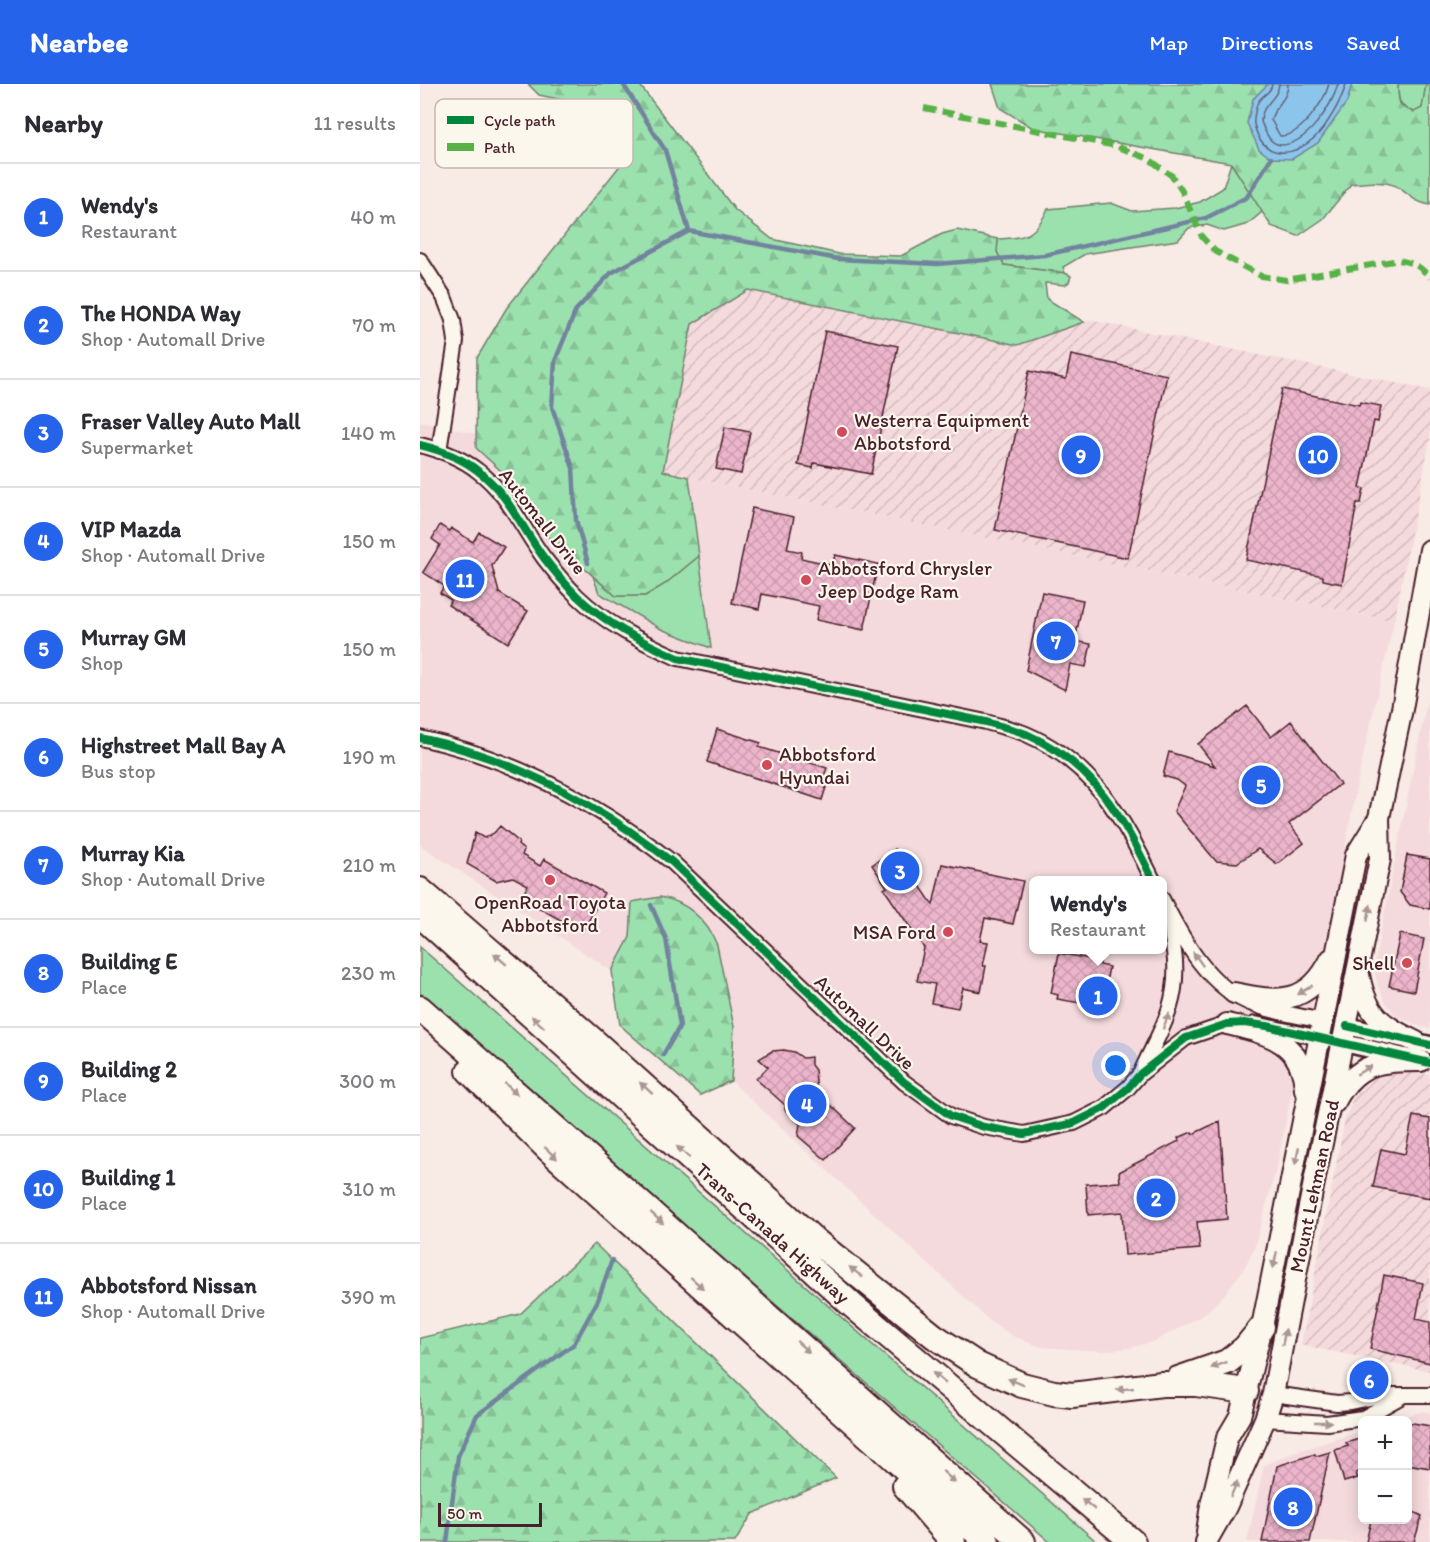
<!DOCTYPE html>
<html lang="en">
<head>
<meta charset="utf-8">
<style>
  :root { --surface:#fff; --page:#f7f7f7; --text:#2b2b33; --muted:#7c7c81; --line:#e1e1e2; --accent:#2563eb }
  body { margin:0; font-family:Itim,sans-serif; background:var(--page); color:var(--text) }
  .controls { position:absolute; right:18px; bottom:18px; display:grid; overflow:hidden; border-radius:9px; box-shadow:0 3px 15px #0003 }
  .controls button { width:54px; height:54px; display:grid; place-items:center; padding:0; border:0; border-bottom:2px solid var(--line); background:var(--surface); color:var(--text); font:30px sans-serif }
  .scale { position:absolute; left:18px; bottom:15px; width:104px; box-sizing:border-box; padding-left:6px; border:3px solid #4a1f2b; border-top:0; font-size:16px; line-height:21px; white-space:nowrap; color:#4a1f2b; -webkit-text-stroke:4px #fbf7ec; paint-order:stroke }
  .you { position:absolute; left:696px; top:982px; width:21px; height:21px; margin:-15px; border:4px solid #fff; border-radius:50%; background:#1a73e8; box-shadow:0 0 0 9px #1a73e833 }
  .badge { display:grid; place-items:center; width:39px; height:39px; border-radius:50%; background:var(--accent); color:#fff; font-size:20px; font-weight:700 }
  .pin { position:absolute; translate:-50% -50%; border:3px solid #fff; box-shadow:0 2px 6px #0006 }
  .popup { position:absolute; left:609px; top:792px; width:138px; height:78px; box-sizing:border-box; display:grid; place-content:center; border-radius:9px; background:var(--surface); filter:drop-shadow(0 2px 4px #0005); font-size:20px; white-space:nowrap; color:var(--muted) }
  .popup b { font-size:22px; color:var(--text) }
  .popup::after { content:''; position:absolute; left:50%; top:100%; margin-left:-12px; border:12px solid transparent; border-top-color:var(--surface) }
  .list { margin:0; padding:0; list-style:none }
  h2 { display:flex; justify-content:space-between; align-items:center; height:78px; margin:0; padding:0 24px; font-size:26px }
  h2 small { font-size:20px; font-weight:400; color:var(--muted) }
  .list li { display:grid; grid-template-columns:39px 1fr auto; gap:18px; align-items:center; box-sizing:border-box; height:108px; padding:0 24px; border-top:2px solid var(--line) }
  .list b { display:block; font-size:22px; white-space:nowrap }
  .list p { margin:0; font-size:20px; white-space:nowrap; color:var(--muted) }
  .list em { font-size:20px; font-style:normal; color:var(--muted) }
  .map { position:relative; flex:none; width:1010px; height:1458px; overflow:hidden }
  header { display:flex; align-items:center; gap:36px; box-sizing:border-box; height:84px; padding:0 30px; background:var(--accent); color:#fff }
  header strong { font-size:28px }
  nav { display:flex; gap:33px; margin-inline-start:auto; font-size:21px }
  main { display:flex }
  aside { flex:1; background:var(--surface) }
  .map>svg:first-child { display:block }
  .built { fill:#f4dadd; fill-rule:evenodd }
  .industrial { fill:url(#industrial-furrows) }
  .grass { fill:#9be1ae; stroke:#72806c; stroke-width:1.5 }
  .forest { fill:url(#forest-firs); stroke:#72806c; stroke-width:1.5 }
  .water { fill:#8cc5eb; stroke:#72839e; stroke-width:1.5 }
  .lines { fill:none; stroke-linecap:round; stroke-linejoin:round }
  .shore { stroke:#646178; stroke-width:1.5 }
  .stream { stroke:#72839e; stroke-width:4.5 }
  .building { fill:url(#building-cross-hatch); stroke:#4a1f2b; stroke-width:1.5 }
  .minor-casing { stroke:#4a1f2b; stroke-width:18 }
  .tertiary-casing { stroke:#4a1f2b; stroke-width:21 }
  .secondary-casing { stroke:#4a1f2b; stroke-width:24 }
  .motorway-casing { stroke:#4a1f2b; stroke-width:28 }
  .minor { stroke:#fbf7ec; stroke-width:14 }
  .tertiary { stroke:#fbf7ec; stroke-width:16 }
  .secondary { stroke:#fbf7ec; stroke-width:20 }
  .motorway { stroke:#fbf7ec; stroke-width:24 }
  .quiet { stroke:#57b146; stroke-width:6; stroke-dasharray:12 6; stroke-linecap:butt }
  .cycleway-casing { stroke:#fbf7ec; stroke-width:11 }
  .cycleway { stroke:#00873e; stroke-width:8 }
  .oneway { fill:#ab9695 }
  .poi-dot { fill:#d1495b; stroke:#fbf7ec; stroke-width:2 }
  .labels { text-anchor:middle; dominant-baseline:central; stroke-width:4.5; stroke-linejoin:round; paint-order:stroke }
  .poi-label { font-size:20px; fill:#4a1f2b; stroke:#fbf7ec; text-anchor:start }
  .street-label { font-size:20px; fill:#4a1f2b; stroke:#fbf7ec }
  .key { fill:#fbf7ec; stroke:#c6b6b2; stroke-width:1.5 }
  .key-label { font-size:16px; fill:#4a1f2b }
</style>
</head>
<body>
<header>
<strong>Nearbee</strong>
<nav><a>Map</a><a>Directions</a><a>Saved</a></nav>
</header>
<main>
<aside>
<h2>Nearby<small>11 results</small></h2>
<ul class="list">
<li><span class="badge">1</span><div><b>Wendy's</b><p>Restaurant</p></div><em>40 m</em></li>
<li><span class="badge">2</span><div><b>The HONDA Way</b><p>Shop · Automall Drive</p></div><em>70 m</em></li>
<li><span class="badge">3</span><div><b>Fraser Valley Auto Mall</b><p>Supermarket</p></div><em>140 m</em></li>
<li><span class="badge">4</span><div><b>VIP Mazda</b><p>Shop · Automall Drive</p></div><em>150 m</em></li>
<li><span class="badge">5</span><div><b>Murray GM</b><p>Shop</p></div><em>150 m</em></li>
<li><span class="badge">6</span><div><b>Highstreet Mall Bay A</b><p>Bus stop</p></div><em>190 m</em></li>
<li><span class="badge">7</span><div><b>Murray Kia</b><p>Shop · Automall Drive</p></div><em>210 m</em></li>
<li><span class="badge">8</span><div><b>Building E</b><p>Place</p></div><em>230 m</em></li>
<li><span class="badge">9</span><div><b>Building 2</b><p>Place</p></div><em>300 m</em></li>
<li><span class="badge">10</span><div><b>Building 1</b><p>Place</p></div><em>310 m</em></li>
<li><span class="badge">11</span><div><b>Abbotsford Nissan</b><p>Shop · Automall Drive</p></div><em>390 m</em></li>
</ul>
</aside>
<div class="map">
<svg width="1010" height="1458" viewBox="0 0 1010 1458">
  <defs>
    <pattern id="industrial-furrows" width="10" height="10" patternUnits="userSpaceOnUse" patternTransform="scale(1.5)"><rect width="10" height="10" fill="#f4dadd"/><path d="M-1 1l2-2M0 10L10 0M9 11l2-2" fill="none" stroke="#d3bbbe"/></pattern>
    <pattern id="forest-firs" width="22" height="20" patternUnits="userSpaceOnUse" patternTransform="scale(1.5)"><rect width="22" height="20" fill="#9be1ae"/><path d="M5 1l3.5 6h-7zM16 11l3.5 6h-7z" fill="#87c196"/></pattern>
    <pattern id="building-cross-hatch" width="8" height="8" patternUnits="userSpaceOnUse" patternTransform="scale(1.5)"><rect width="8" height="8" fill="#ecb5cb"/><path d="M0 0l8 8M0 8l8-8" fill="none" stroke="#cc9bae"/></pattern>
  </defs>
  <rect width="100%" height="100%" fill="#f8eae5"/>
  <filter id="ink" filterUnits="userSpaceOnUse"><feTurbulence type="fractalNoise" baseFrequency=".0167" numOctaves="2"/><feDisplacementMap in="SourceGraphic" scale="12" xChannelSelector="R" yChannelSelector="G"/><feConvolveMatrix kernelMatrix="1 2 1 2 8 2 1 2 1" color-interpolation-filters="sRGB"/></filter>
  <g filter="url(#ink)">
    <path class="built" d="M0,338l974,199 -37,162 -26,142 -39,165 -15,76 -23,83 -11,21 -20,26 -20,19 -48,26 -25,7 -29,3 -60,-4 -26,-10 -23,-14 -261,-242 3,-54 -104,-90 -18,34 -192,-126zM614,796h128v70h-128z
      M1010,602v343l-11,-3 -24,-11 -9,-12 -9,-19 -3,-19z
      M1003,1327l7,2v129h-183l17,-77 31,-13 67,-21v89h46v-100h-14z"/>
    <path class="industrial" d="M329,206l269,55 72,-25 340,70v50l-36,181 -731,-149 29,-148z
      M981,986l29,5v296l-129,-26 44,-226 9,-23 9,-10 22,-15z"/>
    <path class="grass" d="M978,0h28l-4,25 -8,4c-16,-10 -16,-11 -16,-29z
      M811,79l32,48 -15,13 -24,7 -17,-6 -18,3 -11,12 -93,14 -22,13 2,6 -61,-8 -7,-13 1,-13c30,-1 37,-4 50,-30l63,-6 21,8 43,-3 25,-6 23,-14z
      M279,472l12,92 -50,-19 -62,-36 -6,-17 23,20h29l20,-12z
      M0,863l677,595h-47l-404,-350 -226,-199z"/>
    <path class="forest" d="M108,0h111l96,126 37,29 67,15 62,2 41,-22 15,-4 41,9 -1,13 7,13 61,8 6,3 -2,6 -4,3 -20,-2 2,16 37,23 -66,23 -270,-55 -56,34 -29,147 26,6 10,79 -34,28 -20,12h-29l-79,-69 -24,-45 -37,-34 1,-90 29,-49 116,-146 -45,-60 -38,-8z
      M572,0h406c0,17 -1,22 16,28l8,-4 4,-24h4v121c-17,-3 -21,-11 -34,-19 -12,-6 -32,-3 -45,-2l-28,35 -25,17 -27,-10 -40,-63 -198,-35 -33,-20z
      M240,813c26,4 47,23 57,48l17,82 -3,54 -31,14 -80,-70 -8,-54 18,-34 2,-35z
      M175,1160l241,234 -84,36 -17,28h-315v-204l100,-24z"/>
    <path class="water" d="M848,0h84l-5,18 -29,41 -26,16 -21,-1 -12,-9 -12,-26 6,-24z"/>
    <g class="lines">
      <path class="shore" d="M852,0c-1,9 -9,10 -14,18 -2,4 -5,17 -4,22 8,34 36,35 59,15 13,-11 29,-39 33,-55
        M859,0c-1,15 -18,20 -18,37 1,4 5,12 8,17 3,4 6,6 11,7 26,1 52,-39 58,-61
        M868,0c0,16 -14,21 -17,36l9,16c20,1 44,-34 49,-52"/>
      <path class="stream" d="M203,0l42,66 24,81
        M168,479l-12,-43 -3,-52 -21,-61 3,-46 21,-51 35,-37 78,-42 149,28 99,5 108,-9 161,-37 41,-21 24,-39
        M231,821l15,34 14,87 -17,29
        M27,1458l11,-86 19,-41 97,-71 24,-44 14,-40"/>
    </g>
    <path class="building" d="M405,247l73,15 -27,128 -57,-11 -1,5 -15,-3z
      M651,271l96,20 -39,183 -133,-28 34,-159 37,8z
      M862,305l77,16 1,-3 21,4 -3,16 -4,-1 -14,67 4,1 -3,14h-4l-15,81 -19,-4v-4l-77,-16z
      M305,343l25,5 -9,42 -25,-5z
      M332,424l42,9 -7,32 15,3 -1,6 31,7 3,-10 43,9 -14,66 -48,-10 3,-14 -57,-12 -3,15 -27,-6z
      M20,441l9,6 2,-3 22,14 6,-10 25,15 -12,19 7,27 29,18 -20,32 -60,-38 3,-5 -11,-7 4,-7 -21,-14 17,-27 -8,-6z
      M622,508l41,8 -8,41 16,3 -5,23 -16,-3 -5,26 -39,-20z
      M827,622l24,31 20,-16 49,63 -51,40 15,19 -27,21 -19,-15 -21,14 -21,-2 -42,-50 11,-25 -8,-6 -14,-4 6,-24 46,14 -17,-22z
      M297,645l44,14 -2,4 68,21 -4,11 5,2 -6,19 -115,-38z
      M80,742l19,16 -1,3 6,5 -2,5 18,11 4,-7 60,34 -22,39 -61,-34 7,-13 -15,-8 -17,4 -29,-17 8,-31 9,5 10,-5z
      M475,765l38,56 9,-41 81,17 -10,43 -28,-6 -5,23 8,1 -5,24h3l-5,26 -18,-4 -5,20 -27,-5 4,-19 -18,-3 7,-33 -40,-59 3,-2 -15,-22z
      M987,771l23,4v50l-20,-4 -10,-13z
      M980,850l24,5 -10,52 -25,-5z
      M639,869l41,8v4l9,2 -7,36 -10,-2 -1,4 -34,-6 1,-4 -7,-2z
      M364,966l10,2 9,6 8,-1v8l4,5 2,22 38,36 -29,32 -28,-24 2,-12 -15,-14v-5l-29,-26 12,-12 -9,-8 13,-8z
      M993,1032l17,3v79l-57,-11 8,-38 24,5z
      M800,1037l7,98 -30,3 3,27 -75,6 -3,-43 -34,3 -2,-31 34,-2 -1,-10 60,-31 -1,-3 14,-6 1,2z
      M964,1191l39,8 -7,36 14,3v41l-60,-14z
      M987,1338l23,4v42l-23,-4z
      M942,1354v33l-6,2 2,5 -14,4 -9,-32 13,-4 -2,-3z
      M910,1368l-20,90h-48l15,-76 38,-12 1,2z
      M987,1425l15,7 -8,26h-48l5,-22h36z"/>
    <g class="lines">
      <g class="minor-casing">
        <path id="minor" d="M0,176l24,37 9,23 3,21 -17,110
          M0,361c20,5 42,13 58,26 30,22 45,59 66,87 10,13 22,27 33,38 29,28 65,46 101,62l308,64c13,4 28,7 40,12 67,29 97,84 127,146
          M0,654c92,20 178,66 252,124l232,220 47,34 33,11 40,7 50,-11 30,-15 24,-20 12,-14 46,-36 41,-14 9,-1
          M742,815c21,41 47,90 93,106 22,8 46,11 68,16
          M835,940l65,14
          M722,986c18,-39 36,-64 33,-109 -1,-14 -5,-28 -4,-42
          M853,1310l64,9 13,-1 34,-7h46
          M845,1335l62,4 36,-5 41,-23"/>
      </g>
      <g class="tertiary-casing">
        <path id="tertiary" d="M927,942l83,19
          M924,959l65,15"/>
      </g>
      <g class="secondary-casing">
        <path id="secondary" d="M939,891c8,41 22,49 57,67
          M814,909c44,9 74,13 97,-34
          M807,940c41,10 76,17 78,66
          M915,1018c21,-40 45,-41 86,-41
          M787,1448l4,-27 16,-67 13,-22 22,-89 94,-472 23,-37
          M786,1458l20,-35 39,-88 8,-25 36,-187 71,-348 -1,-41 23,-109 28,-159"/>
      </g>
      <g class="motorway-casing">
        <path id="motorway" d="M0,806l174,151 218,197 122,98 44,29 44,20 32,8 18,2 90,-11h34l50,7
          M0,831l433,391 280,236
          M0,924l603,534
          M49,987l79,78 439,393
          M758,1295l49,-17 18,-14 17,-21
          M485,1402l48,56"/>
      </g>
      <use href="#minor" class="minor"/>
      <use href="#tertiary" class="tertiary"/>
      <use href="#secondary" class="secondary"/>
      <use href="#motorway" class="motorway"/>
      <path class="quiet" d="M504,24l192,38 33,13 23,17 10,15 20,46 13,14 46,25 25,4 113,-20c14,3 22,6 31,18"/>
      <g class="cycleway-casing">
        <path id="cycleway" d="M0,361c20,5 42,13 58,26 30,22 45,59 66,87 10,13 22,27 33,38 29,28 65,46 101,62l308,64c13,4 28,7 40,12 67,29 97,84 127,146
          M0,654c92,20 178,66 252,124l232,220 47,34 33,11 40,7 50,-11 30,-15 24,-20 12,-14 46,-36 41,-14 17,-1 23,3 163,37
          M927,942l83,19"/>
      </g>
      <use href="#cycleway" class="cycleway"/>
    </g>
    <defs><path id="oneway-solid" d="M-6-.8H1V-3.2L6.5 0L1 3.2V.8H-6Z" transform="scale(1.5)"/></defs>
    <g class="oneway">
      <use href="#oneway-solid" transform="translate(949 829) rotate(-79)"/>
      <use href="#oneway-solid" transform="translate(80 875) rotate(-139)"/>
      <use href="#oneway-solid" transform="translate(778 875) rotate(-125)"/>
      <use href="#oneway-solid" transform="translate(885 906) rotate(148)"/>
      <use href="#oneway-solid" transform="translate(746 937) rotate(-69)"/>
      <use href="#oneway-solid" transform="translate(118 938) rotate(-138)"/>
      <use href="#oneway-solid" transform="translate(944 986) rotate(-31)"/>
      <use href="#oneway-solid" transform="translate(226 1004) rotate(-138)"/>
      <use href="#oneway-solid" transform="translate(91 1005) rotate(42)"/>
      <use href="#oneway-solid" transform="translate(263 1068) rotate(-138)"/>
      <use href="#oneway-solid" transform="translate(131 1069) rotate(43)"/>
      <use href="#oneway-solid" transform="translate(877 1072) rotate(102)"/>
      <use href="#oneway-solid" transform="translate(237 1134) rotate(42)"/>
      <use href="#oneway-solid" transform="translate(855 1176) rotate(102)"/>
      <use href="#oneway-solid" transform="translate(436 1188) rotate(-142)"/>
      <use href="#oneway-solid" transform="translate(277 1199) rotate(42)"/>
      <use href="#oneway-solid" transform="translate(864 1253) rotate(-79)"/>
      <use href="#oneway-solid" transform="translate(383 1263) rotate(42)"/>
      <use href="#oneway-solid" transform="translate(799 1281) rotate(159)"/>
      <use href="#oneway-solid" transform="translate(519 1294) rotate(-140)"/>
      <use href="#oneway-solid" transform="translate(596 1298) rotate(-158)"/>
      <use href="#oneway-solid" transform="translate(705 1305) rotate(174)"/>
      <use href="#oneway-solid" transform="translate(903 1338)"/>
      <use href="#oneway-solid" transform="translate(529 1393) rotate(42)"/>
      <use href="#oneway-solid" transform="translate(814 1405) rotate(-67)"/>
      <use href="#oneway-solid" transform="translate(668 1420) rotate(-140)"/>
    </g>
  </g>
  <g class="poi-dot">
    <circle cx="422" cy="348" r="6"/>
    <circle cx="386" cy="496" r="6"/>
    <circle cx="347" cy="681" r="6"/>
    <circle cx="130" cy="796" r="6"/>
    <circle cx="528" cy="848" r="6"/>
    <circle cx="987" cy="879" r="6"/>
  </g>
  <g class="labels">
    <g class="poi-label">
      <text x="434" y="336">Westerra Equipment<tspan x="434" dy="23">Abbotsford</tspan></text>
      <text x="398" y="484">Abbotsford Chrysler<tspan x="398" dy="23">Jeep Dodge Ram</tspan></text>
      <text x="359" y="670">Abbotsford<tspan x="359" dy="23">Hyundai</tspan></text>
      <text x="130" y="818" text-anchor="middle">OpenRoad Toyota<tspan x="130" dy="23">Abbotsford</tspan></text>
      <text x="516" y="848" text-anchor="end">MSA Ford</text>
      <text x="975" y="879" text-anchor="end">Shell</text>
    </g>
    <g class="street-label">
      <text transform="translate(123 437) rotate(52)">Automall Drive</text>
      <text transform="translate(445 938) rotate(43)">Automall Drive</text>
      <text transform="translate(894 1102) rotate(-78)">Mount Lehman Road</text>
      <text transform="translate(353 1149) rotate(42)">Trans-Canada Highway</text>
    </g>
  </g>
  <rect x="15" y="15" width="198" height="69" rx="9" class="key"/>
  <rect x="27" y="32" width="27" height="8" fill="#00873e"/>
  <rect x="27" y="59" width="27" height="8" fill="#57b146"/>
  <g class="key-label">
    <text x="64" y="42">Cycle path</text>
    <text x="64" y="69">Path</text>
  </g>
</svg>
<div class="controls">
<button>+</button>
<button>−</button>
</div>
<div class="scale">50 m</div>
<div class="you"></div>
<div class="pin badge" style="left:678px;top:912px">1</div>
<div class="popup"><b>Wendy's</b>Restaurant</div>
<div class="pin badge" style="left:736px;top:1114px">2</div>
<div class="pin badge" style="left:480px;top:787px">3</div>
<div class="pin badge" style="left:387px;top:1020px">4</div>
<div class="pin badge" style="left:841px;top:701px">5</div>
<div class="pin badge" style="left:949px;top:1296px">6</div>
<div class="pin badge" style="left:636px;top:557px">7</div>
<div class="pin badge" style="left:873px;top:1423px">8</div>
<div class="pin badge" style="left:661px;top:371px">9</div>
<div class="pin badge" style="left:898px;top:371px">10</div>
<div class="pin badge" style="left:45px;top:495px">11</div>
</div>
</main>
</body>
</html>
